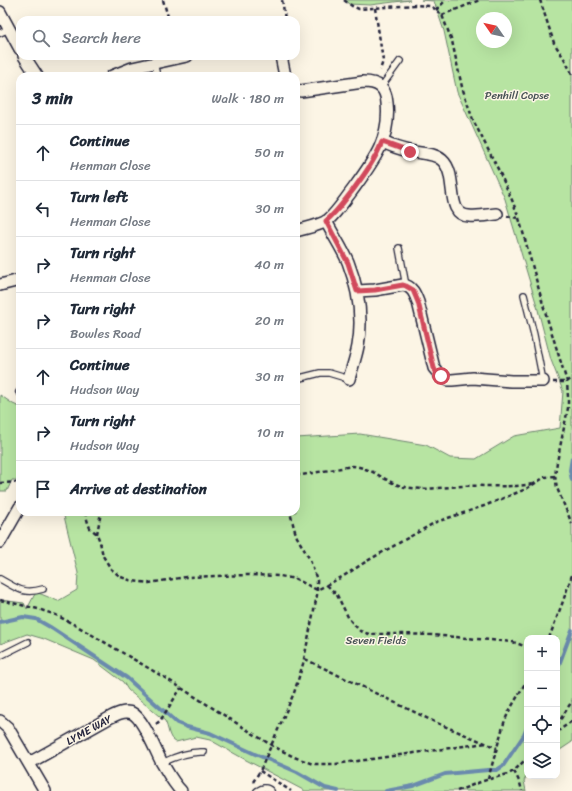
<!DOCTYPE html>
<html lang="en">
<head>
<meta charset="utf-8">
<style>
  :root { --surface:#fff; --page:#f2f2f3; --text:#1f2937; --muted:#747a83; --line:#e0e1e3 }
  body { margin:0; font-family:Sriracha,sans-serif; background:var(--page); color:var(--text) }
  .controls { position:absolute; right:12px; bottom:12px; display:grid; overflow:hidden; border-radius:8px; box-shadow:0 4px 16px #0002 }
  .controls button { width:36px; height:36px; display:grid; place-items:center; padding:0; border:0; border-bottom:1px solid var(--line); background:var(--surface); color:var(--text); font:20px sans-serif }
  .compass { position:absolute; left:476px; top:12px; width:36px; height:36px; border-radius:50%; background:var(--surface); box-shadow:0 4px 16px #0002; rotate:304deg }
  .stop { position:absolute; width:12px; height:12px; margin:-9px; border:3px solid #d1495b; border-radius:50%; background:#fff }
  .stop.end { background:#d1495b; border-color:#fff; box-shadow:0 1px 4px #0008 }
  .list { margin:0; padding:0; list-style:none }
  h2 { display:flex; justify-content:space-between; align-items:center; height:52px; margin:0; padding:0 16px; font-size:17px }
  h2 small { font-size:13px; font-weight:400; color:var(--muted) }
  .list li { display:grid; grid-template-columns:26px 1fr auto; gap:12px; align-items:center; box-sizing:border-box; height:56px; padding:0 16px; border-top:1px solid var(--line) }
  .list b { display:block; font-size:15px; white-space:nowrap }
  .list p { margin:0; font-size:13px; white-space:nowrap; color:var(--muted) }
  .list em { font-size:13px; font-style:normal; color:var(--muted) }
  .icon { flex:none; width:22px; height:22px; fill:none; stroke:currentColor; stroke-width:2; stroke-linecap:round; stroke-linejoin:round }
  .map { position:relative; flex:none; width:572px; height:791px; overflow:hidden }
  .search { position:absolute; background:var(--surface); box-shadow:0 4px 16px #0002; left:16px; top:16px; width:284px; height:44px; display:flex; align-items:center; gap:10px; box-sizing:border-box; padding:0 14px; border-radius:12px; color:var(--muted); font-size:15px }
  .panel { position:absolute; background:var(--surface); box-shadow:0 4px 16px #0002; left:16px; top:72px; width:284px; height:444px; border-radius:12px }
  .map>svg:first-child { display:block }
  .green { fill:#b7e4a2; stroke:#6c836e; fill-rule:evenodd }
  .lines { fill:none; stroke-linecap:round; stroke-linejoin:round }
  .stream { stroke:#6b8aad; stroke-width:4 }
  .service-casing { stroke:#22223b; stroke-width:8 }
  .minor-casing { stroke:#22223b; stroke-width:14 }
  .path { stroke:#22223b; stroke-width:2.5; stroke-dasharray:4 3; stroke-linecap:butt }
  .service { stroke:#fcf5e5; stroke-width:5.5 }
  .minor { stroke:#fcf5e5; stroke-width:11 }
  .route { stroke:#d1495b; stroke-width:5 }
  .labels { text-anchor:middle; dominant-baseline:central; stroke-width:3; stroke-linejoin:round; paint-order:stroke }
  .park-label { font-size:11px; fill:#475255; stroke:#fcf5e5 }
  .street-label { font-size:11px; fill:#22223b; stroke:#fcf5e5 }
</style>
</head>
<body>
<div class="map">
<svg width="572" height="791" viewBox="0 0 572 791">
  <rect width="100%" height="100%" fill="#fcf5e5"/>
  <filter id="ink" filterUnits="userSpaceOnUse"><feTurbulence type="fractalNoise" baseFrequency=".025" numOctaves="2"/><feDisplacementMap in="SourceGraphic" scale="8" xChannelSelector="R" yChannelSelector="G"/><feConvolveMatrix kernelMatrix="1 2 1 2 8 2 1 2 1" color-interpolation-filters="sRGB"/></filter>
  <g filter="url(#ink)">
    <path class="green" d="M344,0h66l-40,5 -21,-1z
      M421,0h151v742l-15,10v-114h-30v137l-3,6 2,10h-221l-59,-31 -36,-20 -14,-3 -20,5c-8,-3 -7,-14 -11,-21l-37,-31 -5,-8 -29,-22 -50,-21 -17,-5 -27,10v-44l24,3 3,6 9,-17 22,9 19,-11 1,-17 -15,-61h233v-74l64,-4 66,11 24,13 26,1 38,-23 46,-8 3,-37 -12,-31 -14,-54 -32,-107 -48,-107 -13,-61 -10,-30zM482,18h24v24h-24z
      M0,395l13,9 7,3v73h-8l-5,11h-7z"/>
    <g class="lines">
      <path class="stream" d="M572,458l-2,12 2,10
        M0,622l23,-5 13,2 14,8 77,51 50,45 10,4 23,6 45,21 26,11 16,7 28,16 13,3
        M557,670l15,-40
        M386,791l27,-5 32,-12 43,-4h9l6,-4 21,-31 3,-7"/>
      <g class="service-casing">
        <path id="service" d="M0,33l9,-4
          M154,63l3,13
          M381,87l19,-26
          M399,248l7,38
          M524,295l10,40 9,46
          M296,379l24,-6h9l20,6
          M19,392l1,1
          M0,579c17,9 23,16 43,10
          M0,656l28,-14
          M162,763c14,-7 27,-12 42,-11
          M257,791c5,-3 9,-5 14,0"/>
      </g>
      <g class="minor-casing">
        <path id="minor" d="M0,12l20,37
          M24,56l13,20
          M281,56l4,20
          M112,76l20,-8 55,-12
          M296,90l5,1 62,-9c15,0 23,5 24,21 4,37 -15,60 -36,89 -7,9 -14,20 -23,28 -9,6 -22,8 -32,11
          M383,142c8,4 17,7 26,9 11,3 24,1 33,9 17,15 2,55 27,56 9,1 19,-1 28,-2
          M326,221c7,14 16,27 22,41 10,26 15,56 10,84 -2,11 -6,22 -9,33
          M0,285l20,-5
          M357,291l18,-1 28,-5c9,1 12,9 15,17l16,66 5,6 9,6h4l21,-2 38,3h32
          M0,542l20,-35
          M0,721l8,7 37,63
          M29,763l82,-46c6,-3 14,-7 21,-4 11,5 24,39 30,50 6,10 11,20 19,28"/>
      </g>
      <path class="path" d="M163,0l6,20
        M282,0l1,5 2,15
        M344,0l8,6 7,3 55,-4 17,1 11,9 10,26 10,46 11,33 26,51 13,29 7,18 25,90 23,74 1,15v11l-11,54 -2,14 2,12 15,36
        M540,0l14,43 11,17 7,14
        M375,8l8,53 -3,9
        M436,10l10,-10
        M442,15l38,-15
        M507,216l11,2
        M553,382h14l5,-4
        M296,475h6l50,-9c20,1 34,17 53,21 18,4 40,0 58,-1 16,-1 33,1 49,0 7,0 14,-1 21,-2
        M0,483l20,-1
        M85,512l3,11 2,5 7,6 3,8 3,14 8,13 10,8 11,4 17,2 37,-6 63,-2 31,1 16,3 21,11 25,-13 25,-16 69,-39 48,-16 42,-17 19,-12 10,-1
        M97,534l4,-22
        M327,585l10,10 12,24 11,12 9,3h33l30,1 81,7 14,5
        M0,600l38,9 18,6 21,11 90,53 104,66 23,12 19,7h23l150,-21
        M549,638l13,-34 10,-29
        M305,659l132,64 60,25
        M156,724l4,-3 21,-33
        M557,725l15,-24
        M557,732l15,-11
        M260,771l31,20
        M514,771l6,12 2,8
        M488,779l16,-56 4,-10 19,-33
        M253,782l7,-11 34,-78 9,-29 14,-69v-15l-7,-20 -13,-23 -3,-9 -4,-16
        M457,791l26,-10 25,-7 6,-3 13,-13"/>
      <use href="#service" class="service"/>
      <use href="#minor" class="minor"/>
    </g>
  </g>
  <g class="lines" filter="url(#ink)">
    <path class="route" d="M410,152l-28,-10c-7,18 -18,33 -29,48 -9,11 -16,22 -27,31l22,42 9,28 18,-1 28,-5 3,1 7,4 5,12 16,66 2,4 5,4"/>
  </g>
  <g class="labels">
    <g class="park-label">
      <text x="517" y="95">Penhill Copse</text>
      <text x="376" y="640">Seven Fields</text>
    </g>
    <g class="street-label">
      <text transform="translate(89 730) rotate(-29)">LYME WAY</text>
    </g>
  </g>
</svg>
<div class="controls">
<button>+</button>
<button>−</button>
<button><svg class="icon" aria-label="locate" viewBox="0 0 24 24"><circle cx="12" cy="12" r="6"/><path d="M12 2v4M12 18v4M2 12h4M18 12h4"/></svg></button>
<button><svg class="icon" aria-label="layers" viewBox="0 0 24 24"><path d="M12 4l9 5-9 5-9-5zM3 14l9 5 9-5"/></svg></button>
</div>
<svg class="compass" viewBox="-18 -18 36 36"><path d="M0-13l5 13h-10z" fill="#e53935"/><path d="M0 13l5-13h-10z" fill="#747a83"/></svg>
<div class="stop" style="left:441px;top:376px"></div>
<div class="stop end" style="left:410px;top:152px"></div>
<div class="search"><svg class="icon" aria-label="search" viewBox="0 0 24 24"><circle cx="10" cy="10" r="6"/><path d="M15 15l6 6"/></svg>Search here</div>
<section class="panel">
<h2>3 min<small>Walk · 180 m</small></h2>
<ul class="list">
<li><svg class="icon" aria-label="ahead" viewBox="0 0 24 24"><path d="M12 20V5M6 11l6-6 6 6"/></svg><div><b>Continue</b><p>Henman Close</p></div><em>50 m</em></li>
<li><svg class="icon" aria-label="left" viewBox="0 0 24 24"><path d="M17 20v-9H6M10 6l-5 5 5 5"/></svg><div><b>Turn left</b><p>Henman Close</p></div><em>30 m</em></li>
<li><svg class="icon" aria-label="right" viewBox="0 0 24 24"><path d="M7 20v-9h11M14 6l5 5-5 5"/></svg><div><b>Turn right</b><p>Henman Close</p></div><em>40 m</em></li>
<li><svg class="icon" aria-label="right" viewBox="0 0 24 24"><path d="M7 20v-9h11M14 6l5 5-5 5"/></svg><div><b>Turn right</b><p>Bowles Road</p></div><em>20 m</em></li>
<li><svg class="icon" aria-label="ahead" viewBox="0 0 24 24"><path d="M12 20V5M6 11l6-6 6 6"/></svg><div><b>Continue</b><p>Hudson Way</p></div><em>30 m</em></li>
<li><svg class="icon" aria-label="right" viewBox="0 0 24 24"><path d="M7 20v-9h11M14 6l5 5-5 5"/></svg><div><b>Turn right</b><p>Hudson Way</p></div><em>10 m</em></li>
<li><svg class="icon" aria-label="arrive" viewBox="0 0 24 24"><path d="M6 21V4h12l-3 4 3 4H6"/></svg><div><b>Arrive at destination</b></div></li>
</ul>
</section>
</div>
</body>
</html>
